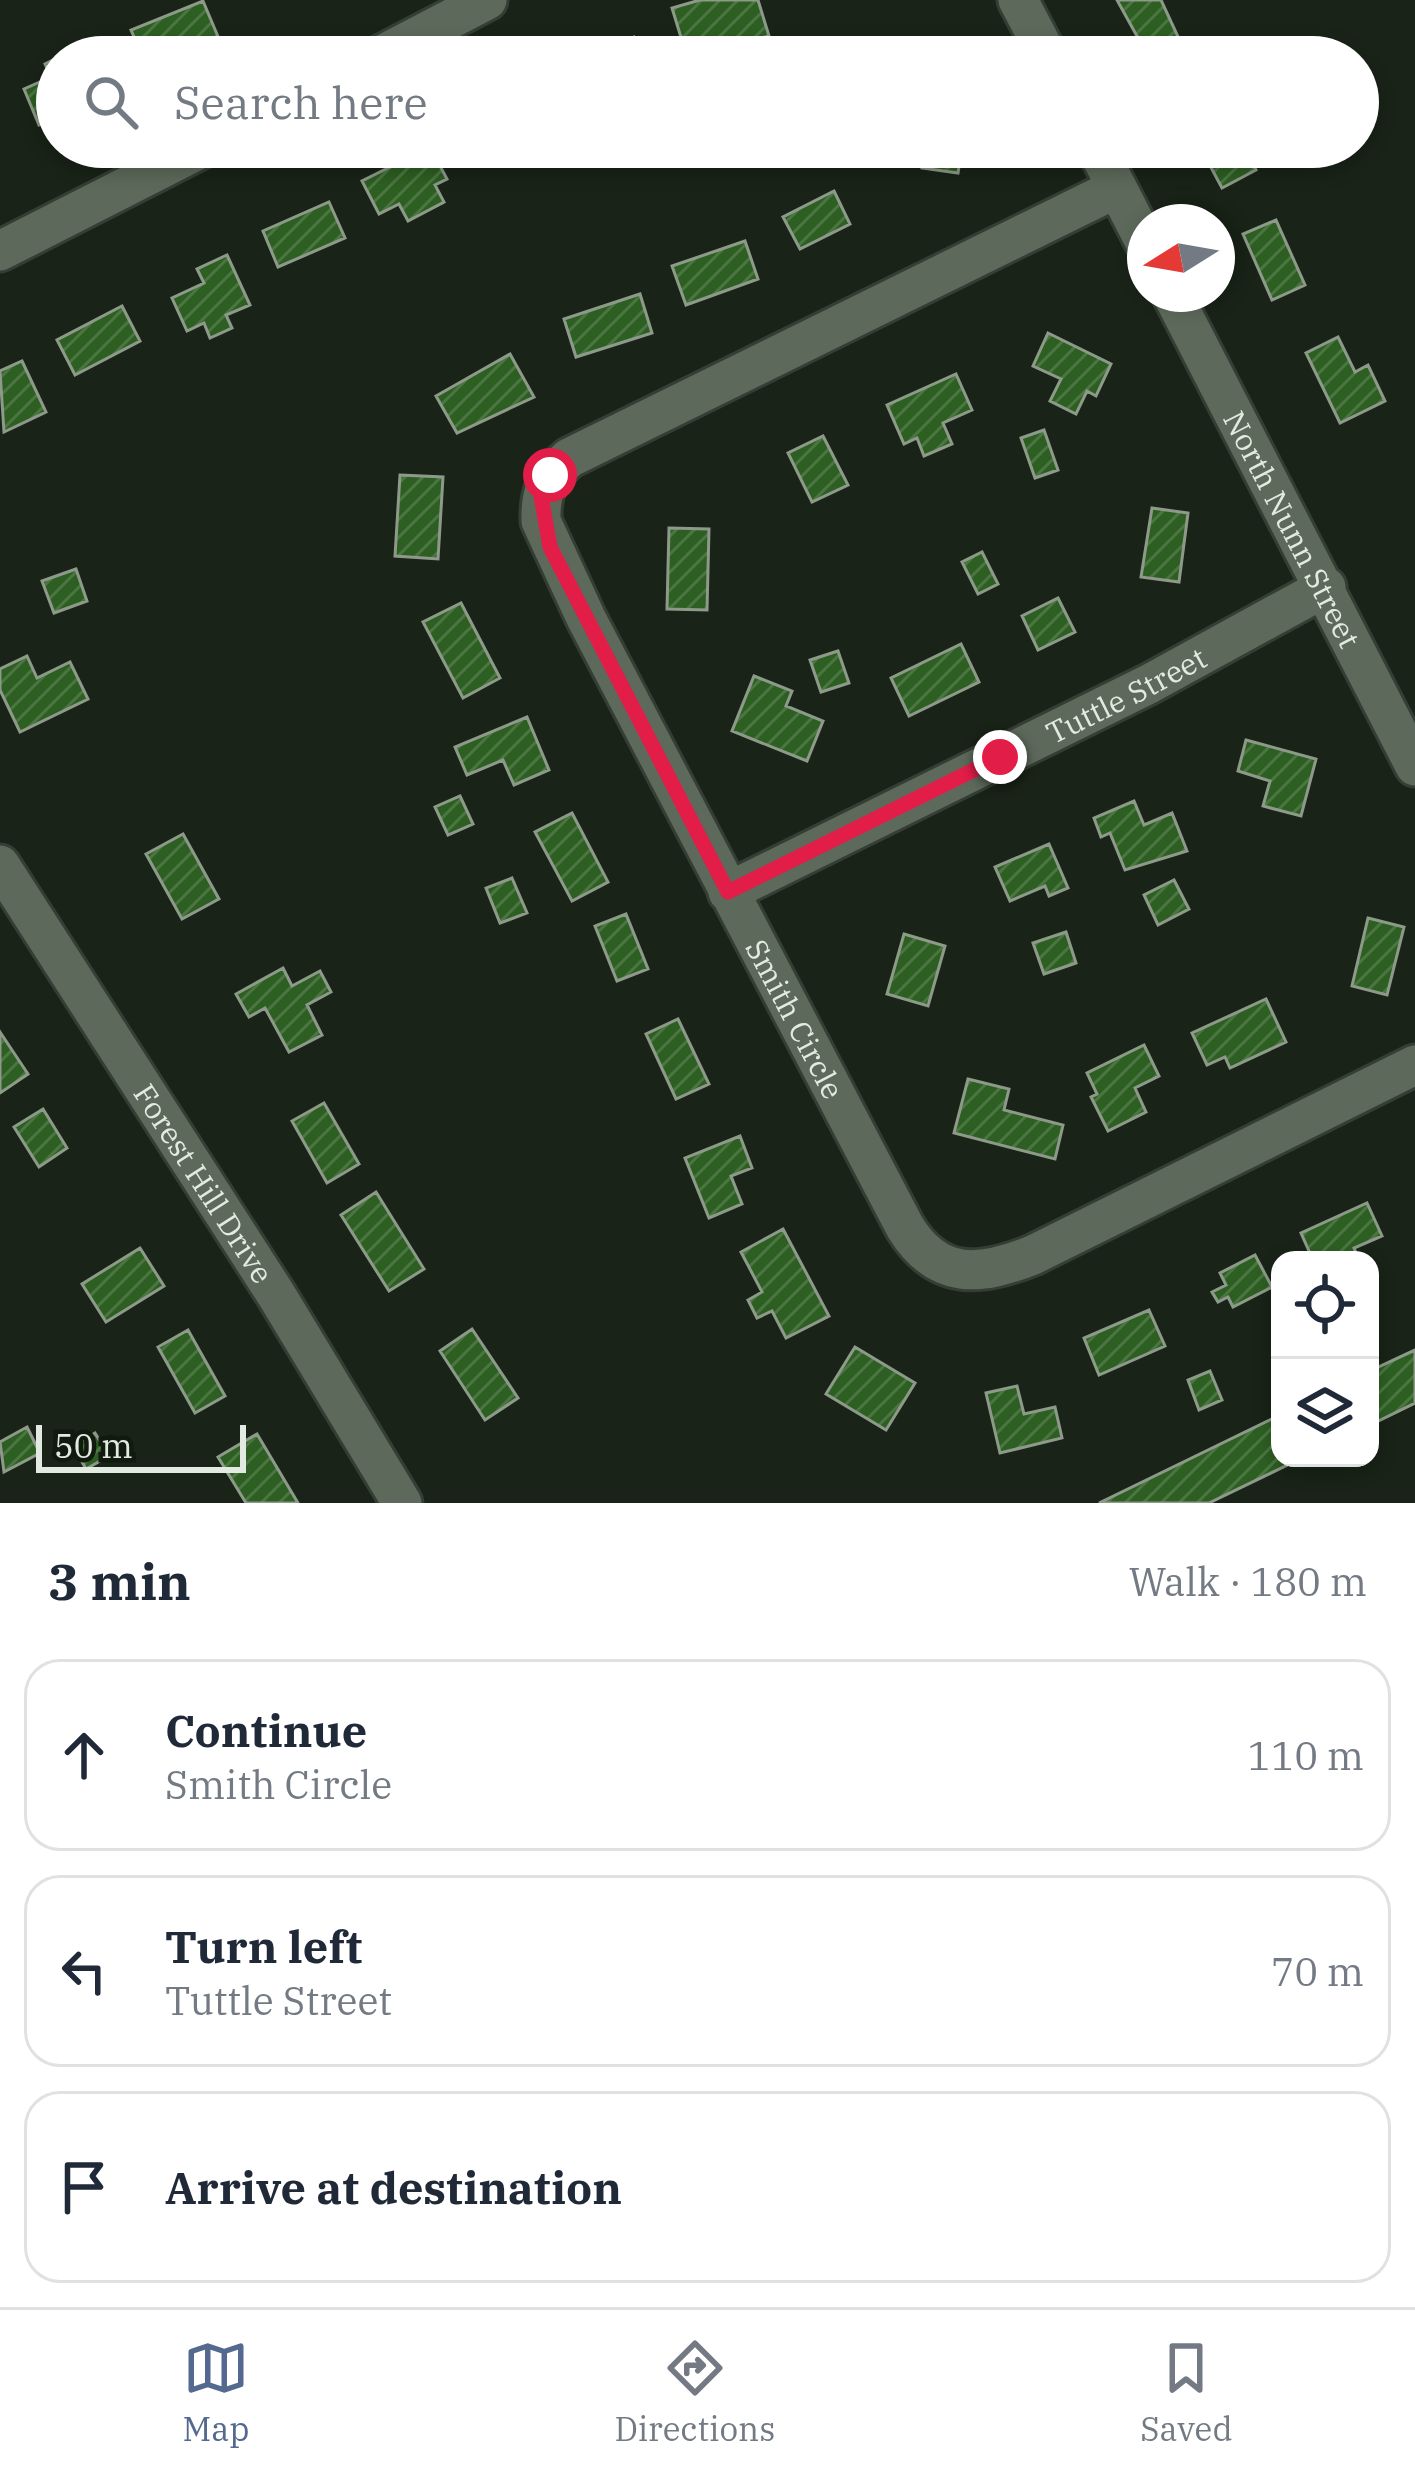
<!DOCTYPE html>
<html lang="en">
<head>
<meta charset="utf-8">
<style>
  :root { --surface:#fff; --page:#f2f2f3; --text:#1f2937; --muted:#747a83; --line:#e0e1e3; --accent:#546990 }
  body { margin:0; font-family:"IBM Plex Serif",serif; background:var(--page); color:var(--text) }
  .controls { position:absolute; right:36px; bottom:36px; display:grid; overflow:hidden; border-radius:24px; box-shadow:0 6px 18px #0003 }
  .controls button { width:108px; height:108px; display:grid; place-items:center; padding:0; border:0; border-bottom:3px solid var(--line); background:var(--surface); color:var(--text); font:60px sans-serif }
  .compass { position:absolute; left:1127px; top:204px; width:108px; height:108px; border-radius:50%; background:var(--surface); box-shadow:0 6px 18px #0003; rotate:259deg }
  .scale { position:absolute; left:36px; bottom:30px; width:210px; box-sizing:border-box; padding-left:12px; border:6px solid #e3eae1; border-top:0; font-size:33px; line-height:42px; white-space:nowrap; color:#e3eae1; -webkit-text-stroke:9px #101a0e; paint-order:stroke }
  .stop { position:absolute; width:36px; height:36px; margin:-27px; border:9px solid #e11d48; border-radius:50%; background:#fff }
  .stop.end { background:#e11d48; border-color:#fff; box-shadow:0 3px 12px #0008 }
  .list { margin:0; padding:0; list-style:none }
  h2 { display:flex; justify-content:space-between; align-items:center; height:156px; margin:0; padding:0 48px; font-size:51px }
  h2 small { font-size:39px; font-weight:400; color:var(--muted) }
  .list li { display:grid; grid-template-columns:78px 1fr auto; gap:36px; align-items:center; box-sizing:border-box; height:192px; margin:0 24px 24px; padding:0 24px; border:3px solid var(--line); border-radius:36px }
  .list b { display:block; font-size:45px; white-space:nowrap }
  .list p { margin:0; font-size:39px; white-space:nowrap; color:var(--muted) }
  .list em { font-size:39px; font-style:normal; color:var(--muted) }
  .icon { flex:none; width:66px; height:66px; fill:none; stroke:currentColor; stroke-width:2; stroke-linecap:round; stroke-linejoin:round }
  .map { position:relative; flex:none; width:1415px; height:1503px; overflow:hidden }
  .search { position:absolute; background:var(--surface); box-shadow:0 6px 18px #0003; left:36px; right:36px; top:36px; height:132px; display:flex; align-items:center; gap:30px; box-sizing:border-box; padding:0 42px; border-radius:66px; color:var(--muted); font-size:45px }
  .sheet { height:804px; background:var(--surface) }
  nav { display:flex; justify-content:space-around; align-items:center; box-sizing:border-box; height:168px; border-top:3px solid var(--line); background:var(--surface); font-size:33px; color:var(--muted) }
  nav a { display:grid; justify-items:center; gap:6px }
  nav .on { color:var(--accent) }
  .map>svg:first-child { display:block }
  .building { fill:url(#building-hatch); stroke:#8d9a8a; stroke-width:3 }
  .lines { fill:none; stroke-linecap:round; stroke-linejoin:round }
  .minor-casing { stroke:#353e34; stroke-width:45 }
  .minor { stroke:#5d6a5b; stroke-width:39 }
  .route { stroke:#e11d48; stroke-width:15 }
  .labels { text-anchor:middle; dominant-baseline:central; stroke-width:9; stroke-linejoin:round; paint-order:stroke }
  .street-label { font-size:30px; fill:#e3eae1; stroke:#101a0e }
</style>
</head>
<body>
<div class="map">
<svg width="1415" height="1503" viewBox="0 0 1415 1503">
  <defs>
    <pattern id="building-hatch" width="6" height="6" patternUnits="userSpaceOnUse" patternTransform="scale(3)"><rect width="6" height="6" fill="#2d5f22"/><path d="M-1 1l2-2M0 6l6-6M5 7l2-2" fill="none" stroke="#4b7642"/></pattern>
  </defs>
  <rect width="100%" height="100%" fill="#192317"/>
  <path class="building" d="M700,0h58l11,36 -82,21 -15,-49z
    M1117,0h44l19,41 -32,15z
    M203,1l16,38 -43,18h-33l-12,-27z
    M634,37l9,20h-36l-3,-7z
    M57,58v59l-18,8 -15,-36 27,-12 -6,-13z
    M430,147l17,32 -12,6 9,17 -36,19 -9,-17 -20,10 -17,-33z
    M925,147h37l-4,26 -36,-5z
    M1200,147h43l13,23 -34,18z
    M834,191l16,33 -50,25 -17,-32z
    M329,202l16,36 -67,29 -15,-36z
    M1276,220l29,65 -33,15 -29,-66z
    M745,241l13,38 -72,26 -14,-39z
    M227,255l23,50 -24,10 6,13 -22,10 -6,-15 -17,8 -15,-33 32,-15 -7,-14z
    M640,294l12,39 -76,24 -12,-38z
    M122,306l18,35 -65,34 -18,-35z
    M1048,333l63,31 -15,32 -9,-5 -11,23 -26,-13 11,-22 -28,-13z
    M1338,337l17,35 13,-7 17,36 -45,22 -34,-70z
    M510,354l24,43 -77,36 -21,-37z
    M22,361l24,51 -42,20 -4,-61z
    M956,374l16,36 -29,13 9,21 -28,12 -7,-18 -13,6 -17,-39z
    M1044,430l14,40 -23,8 -14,-40z
    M823,436l25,49 -36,17 -24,-49z
    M400,475l43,2 -5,82 -43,-3z
    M1152,508l36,5 -9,69 -38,-5z
    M669,528l40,1 -2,81 -40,-1z
    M982,552l16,32 -20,10 -16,-32z
    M76,569l11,32 -33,12 -12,-32z
    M1058,598l17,34 -37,18 -16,-34z
    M461,603l39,75 -37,20 -40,-76z
    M961,644l18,38 -70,34 -18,-38z
    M838,651l11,32 -28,9 -11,-32z
    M27,656l10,22 33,-16 18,37 -68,33 -20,-42v-21z
    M754,676l38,15 -6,15 37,15 -16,40 -75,-30z
    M527,717l22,53 -35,15 -11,-25 -36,15 -12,-28z
    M1246,740l70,19 -15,57 -38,-10 7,-25 -32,-10z
    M460,796l13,28 -25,11 -13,-28z
    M1134,801l10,24 28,-12 15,38 -62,19 -15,-37 -9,4 -7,-19z
    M572,813l36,69 -36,19 -37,-69z
    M183,834l36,65 -37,20 -36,-65z
    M1049,844l19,44 -19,8 -4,-10 -35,15 -15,-34z
    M512,878l15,35 -27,10 -14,-35z
    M1174,880l15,29 -31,16 -14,-30z
    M626,914l22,55 -31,12 -22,-55z
    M1368,918l36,9 -17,68 -35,-9z
    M1066,932l10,31 -32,11 -11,-31z
    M904,934l41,12 -17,60 -41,-12z
    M283,968l9,18 28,-15 11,21 -24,13 15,30 -33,17 -24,-44 -16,9 -13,-23z
    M1266,999l20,43 -56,26 -5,-11 -18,8 -15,-32z
    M678,1019l31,65 -33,15 -30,-65z
    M0,1032l28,42 -28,19z
    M1144,1045l15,31 -24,12 11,24 -38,19 -17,-34 6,-3 -10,-21z
    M968,1079l41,10 -5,21 59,15 -8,34 -101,-26z
    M324,1103l35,61 -32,19 -35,-62z
    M43,1109l24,39 -28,19 -25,-40z
    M740,1136l12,32 -21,8 11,28 -33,14 -24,-60z
    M376,1192l48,77 -35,22 -48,-76z
    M1367,1203l15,33 -28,12 5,12h-46l-12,-27z
    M783,1229l46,87 -43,22 -14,-27 -15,7 -9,-18 14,-8 -21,-40z
    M140,1248l24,38 -58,36 -24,-38z
    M1255,1255l17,32 -39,20 -5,-10 -10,5 -6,-10 14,-7 -6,-12z
    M1149,1310l16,36 -66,29 -15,-37z
    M472,1329l46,69 -33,22 -45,-69z
    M188,1330l37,66 -30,17 -37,-66z
    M855,1347l60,36 -29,47 -60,-36z
    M1415,1350v53l-45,22v-54z
    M1210,1371l12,29 -23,10 -11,-30z
    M1017,1386l7,28 31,-7 7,31 -62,15 -14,-60z
    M1280,1415v43h22l-93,45h-110z
    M27,1427l13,26 -36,19 -4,-30z
    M95,1433l14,23 -23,13 -13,-23z
    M257,1434l41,69h-52l-28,-46z"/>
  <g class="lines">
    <g class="minor-casing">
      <g id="minor">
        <path d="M1018,0l30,57"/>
        <path d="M378,57l109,-57"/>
        <path d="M1096,147l49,95"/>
        <path id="s1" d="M1117,188l-548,270c-22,19 -29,34 -28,63l45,97 319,609c33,54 75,49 128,28l382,-190"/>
        <path d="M0,251l204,-104"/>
        <path id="s2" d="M1172,294l243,472"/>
        <path id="s3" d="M0,865l277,431 125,207"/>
        <path id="s4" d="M728,892l421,-208 177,-97"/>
      </g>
    </g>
    <use href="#minor" class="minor"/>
  </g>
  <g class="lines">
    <path class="route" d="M550,475l-9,21 9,51 178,345 272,-135"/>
  </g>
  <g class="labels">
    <g class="street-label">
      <text stroke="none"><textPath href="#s2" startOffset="264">North Nunn Street</textPath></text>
      <text stroke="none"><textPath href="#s4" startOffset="444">Tuttle Street</textPath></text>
      <text stroke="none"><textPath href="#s1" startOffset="1242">Smith Circle</textPath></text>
      <text stroke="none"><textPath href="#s3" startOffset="378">Forest Hill Drive</textPath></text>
    </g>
  </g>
</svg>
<div class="controls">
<button><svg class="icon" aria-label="locate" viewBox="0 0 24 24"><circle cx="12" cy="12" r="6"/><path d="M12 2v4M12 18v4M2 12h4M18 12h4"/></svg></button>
<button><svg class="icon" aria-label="layers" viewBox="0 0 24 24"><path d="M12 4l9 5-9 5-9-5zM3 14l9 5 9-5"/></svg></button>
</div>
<svg class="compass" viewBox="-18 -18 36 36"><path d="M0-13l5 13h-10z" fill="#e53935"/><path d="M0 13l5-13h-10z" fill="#747a83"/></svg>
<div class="scale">50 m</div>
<div class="stop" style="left:550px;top:475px"></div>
<div class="stop end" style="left:1000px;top:757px"></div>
<div class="search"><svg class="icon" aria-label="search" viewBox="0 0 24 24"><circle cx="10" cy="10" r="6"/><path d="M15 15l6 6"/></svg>Search here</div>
</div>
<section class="sheet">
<h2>3 min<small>Walk · 180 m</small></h2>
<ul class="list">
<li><svg class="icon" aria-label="ahead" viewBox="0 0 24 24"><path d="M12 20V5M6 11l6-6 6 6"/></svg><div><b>Continue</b><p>Smith Circle</p></div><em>110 m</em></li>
<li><svg class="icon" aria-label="left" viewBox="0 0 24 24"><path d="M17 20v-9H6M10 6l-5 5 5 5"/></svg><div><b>Turn left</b><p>Tuttle Street</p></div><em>70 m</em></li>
<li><svg class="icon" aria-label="arrive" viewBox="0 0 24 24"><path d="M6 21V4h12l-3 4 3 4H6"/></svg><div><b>Arrive at destination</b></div></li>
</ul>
</section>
<nav>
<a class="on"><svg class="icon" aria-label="map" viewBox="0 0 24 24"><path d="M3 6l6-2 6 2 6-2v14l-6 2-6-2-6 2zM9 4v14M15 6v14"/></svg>Map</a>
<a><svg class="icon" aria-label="directions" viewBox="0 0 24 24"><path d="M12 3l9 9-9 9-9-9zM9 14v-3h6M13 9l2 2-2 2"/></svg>Directions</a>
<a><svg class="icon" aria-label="saved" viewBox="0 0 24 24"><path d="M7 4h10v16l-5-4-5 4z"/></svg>Saved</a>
</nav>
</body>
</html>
